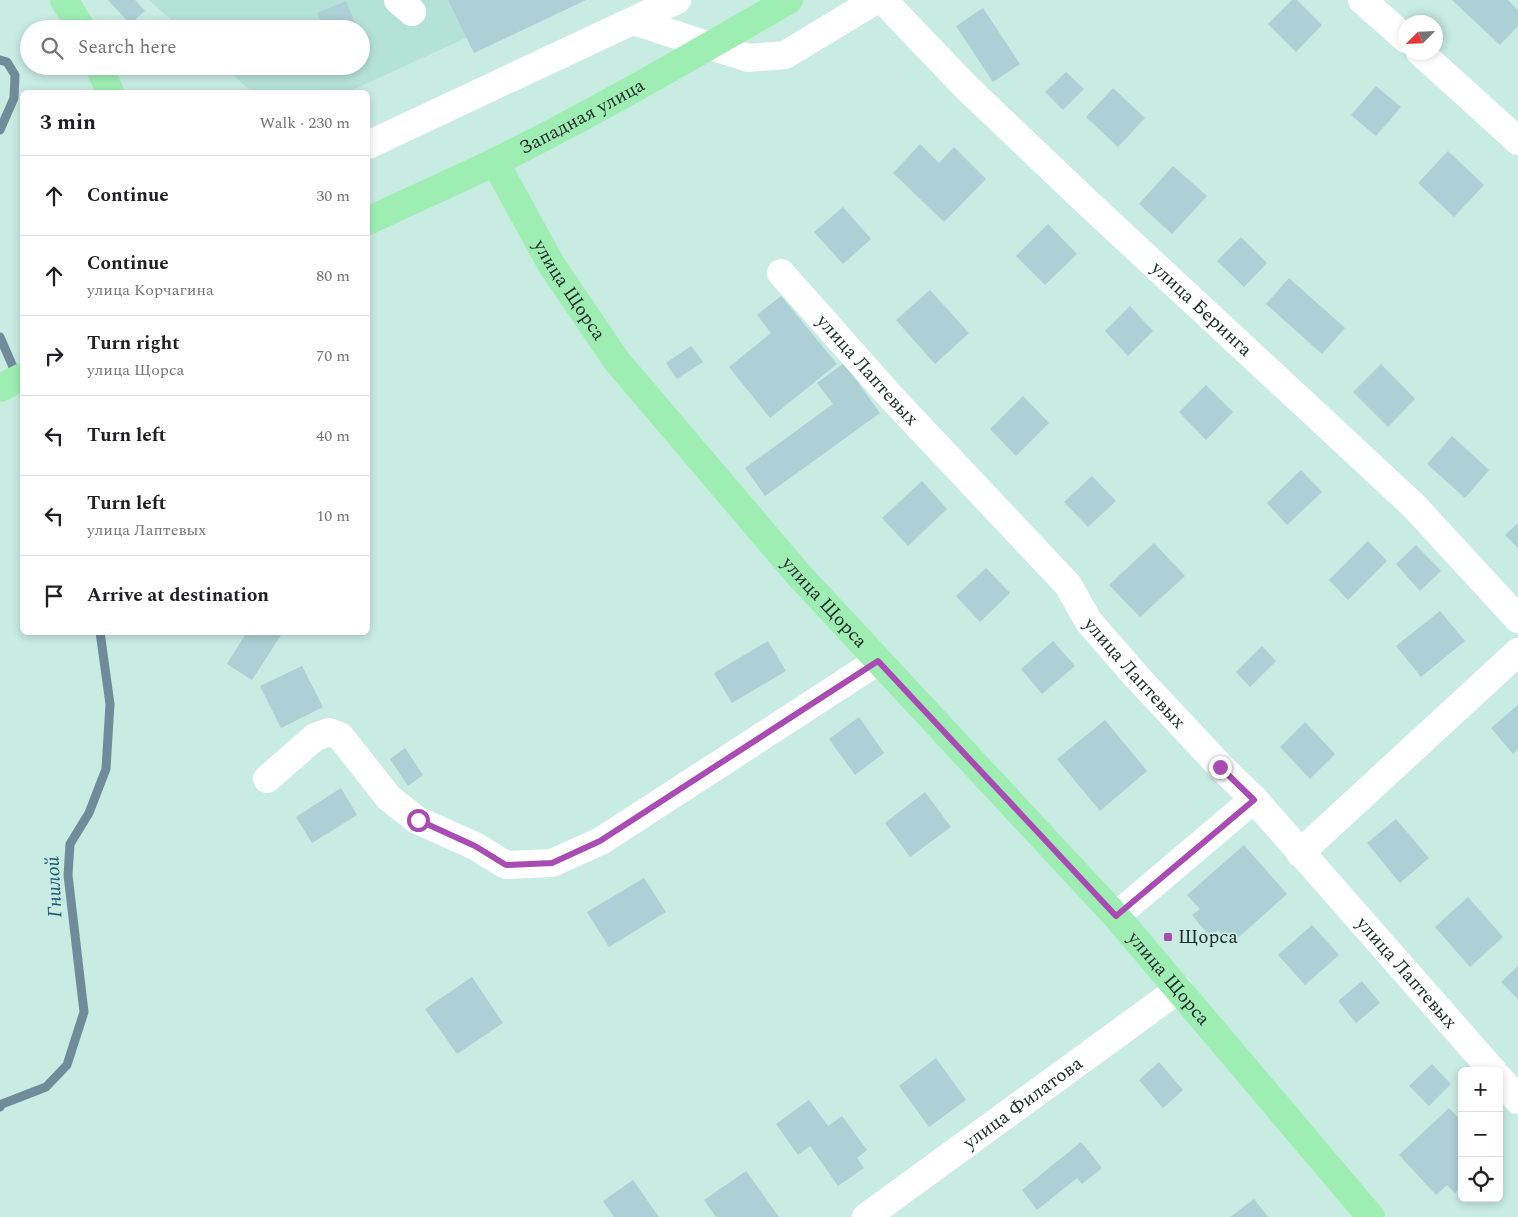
<!DOCTYPE html>
<html lang="en">
<head>
<meta charset="utf-8">
<style>
  :root { --surface:#fff; --page:#f6f6f6; --text:#202124; --muted:#757577; --line:#e0e0e0 }
  body { margin:0; font-family:Spectral,serif; background:var(--page); color:var(--text) }
  .controls { position:absolute; right:15px; bottom:15px; display:grid; overflow:hidden; border-radius:8px; box-shadow:0 2px 8px #0003 }
  .controls button { width:45px; height:45px; display:grid; place-items:center; padding:0; border:0; border-bottom:1px solid var(--line); background:var(--surface); color:var(--text); font:25px sans-serif }
  .compass { position:absolute; left:1398px; top:15px; width:45px; height:45px; border-radius:50%; background:var(--surface); box-shadow:0 2px 8px #0003; rotate:246deg }
  .stop { position:absolute; width:15px; height:15px; margin:-11px; border:4px solid #aa4bb5; border-radius:50%; background:#fff }
  .stop.end { background:#aa4bb5; border-color:#fff; box-shadow:0 1px 5px #0008 }
  .list { margin:0; padding:0; list-style:none }
  h2 { display:flex; justify-content:space-between; align-items:center; height:65px; margin:0; padding:0 20px; font-size:21px }
  h2 small { font-size:16px; font-weight:400; color:var(--muted) }
  .list li { display:grid; grid-template-columns:32px 1fr auto; gap:15px; align-items:center; box-sizing:border-box; height:80px; padding:0 20px; border-top:1px solid var(--line) }
  .list b { display:block; font-size:19px; white-space:nowrap }
  .list p { margin:0; font-size:16px; white-space:nowrap; color:var(--muted) }
  .list em { font-size:16px; font-style:normal; color:var(--muted) }
  .icon { flex:none; width:28px; height:28px; fill:none; stroke:currentColor; stroke-width:2; stroke-linecap:round; stroke-linejoin:round }
  .map { position:relative; flex:none; width:1518px; height:1217px; overflow:hidden }
  .search { position:absolute; background:var(--surface); box-shadow:0 2px 8px #0003; left:20px; top:20px; width:350px; height:55px; display:flex; align-items:center; gap:12px; box-sizing:border-box; padding:0 18px; border-radius:28px; color:var(--muted); font-size:19px }
  .panel { position:absolute; background:var(--surface); box-shadow:0 2px 8px #0003; left:20px; top:90px; width:350px; height:545px; border-radius:8px }
  .map>svg:first-child { display:block }
  .built { fill:#b5e2d7 }
  .lines { fill:none; stroke-linecap:round; stroke-linejoin:round }
  .stream { stroke:#708c9b; stroke-width:9 }
  .building { fill:#acd0d5 }
  .minor { stroke:#fff; stroke-width:28 }
  .major { stroke:#9eeeb4; stroke-width:28 }
  .route { stroke:#aa4bb5; stroke-width:6 }
  .poi-dot { fill:#aa4bb5; stroke:#c8ebe2; stroke-width:2 }
  .labels { text-anchor:middle; dominant-baseline:central; stroke-width:4; stroke-linejoin:round; paint-order:stroke }
  .street-label { font-size:19px; fill:#202d2a; stroke:#c8ebe2 }
  .poi-label { font-size:19px; fill:#202d2a; stroke:#c8ebe2; text-anchor:start }
  .water-label { font-size:20px; font-style:italic; fill:#1d5877; stroke:#c8ebe2 }
</style>
</head>
<body>
<div class="map">
<svg width="1518" height="1217" viewBox="0 0 1518 1217">
  <rect width="100%" height="100%" fill="#c8ebe2"/>
  <path class="built" d="M149,0h400l-201,92h-96l-29,-26h138v-37h-180z"/>
  <g class="lines">
    <path class="stream" d="M0,60l7,2 8,13 -1,23 -14,32
      M0,337l17,39
      M0,1107l2,-3 44,-17 21,-22 17,-53 -16,-137 2,-31 19,-31 17,-44 4,-65 -10,-72"/>
  </g>
  <path class="building" d="M108,0h27l10,11 -15,13z
    M448,0h138l-112,53z
    M1292,0h5l25,25 -26,27 -28,-28z
    M1452,0h56l10,10v16l-18,19z
    M346,1l12,28h-34l-7,-16z
    M983,8l37,56 -27,18 -37,-56z
    M1066,72l18,17 -21,21 -18,-18z
    M1376,86l25,21 -25,29 -25,-21z
    M1113,88l32,30 -27,29 -32,-30z
    M920,144l19,19 15,-16 32,32 -42,43 -51,-49z
    M1448,151l36,34 -30,32 -36,-34z
    M1173,166l34,30 -35,38 -33,-30z
    M843,207l28,32 -28,25 -29,-32z
    M1048,224l29,30 -32,31 -29,-29z
    M1241,237l26,26 -23,24 -27,-26z
    M1289,278l56,50 -23,26 -56,-50z
    M930,290l39,43 -34,31 -39,-44z
    M781,296l56,68 -67,54 -41,-51 42,-34 -14,-18z
    M1130,306l23,25 -25,25 -23,-25z
    M691,346l12,16 -26,17 -11,-16z
    M844,363l36,50 -115,83 -20,-28 88,-64 -16,-21z
    M1381,364l34,35 -27,28 -35,-35z
    M1206,385l27,27 -27,28 -27,-28z
    M1023,396l26,27 -33,33 -26,-27z
    M1452,436l37,34 -24,28 -38,-34z
    M1301,470l21,22 -35,33 -20,-22z
    M1092,476l24,25 -28,26 -24,-25z
    M922,481l25,28 -39,37 -26,-28z
    M1518,523v25l-13,-13z
    M1368,541l19,20 -39,39 -19,-20z
    M1154,543l31,33 -45,41 -31,-32z
    M1416,545l25,26 -21,20 -24,-27z
    M986,568l24,25 -30,29 -24,-26z
    M1440,611l25,30 -44,36 -25,-31z
    M247,632h36l-31,48 -25,-16z
    M768,641l18,30 -54,32 -18,-30z
    M1053,641l22,25 -33,28 -21,-25z
    M1262,646l14,15 -26,26 -14,-15z
    M302,666l21,41 -42,21 -21,-42z
    M1518,705v44l-5,5 -22,-26z
    M859,717l25,36 -29,22 -26,-36z
    M1105,720l42,51 -47,40 -43,-52z
    M1305,722l30,32 -25,25 -30,-32z
    M405,748l18,27 -15,11 -18,-27z
    M341,788l16,27 -45,28 -16,-26z
    M925,792l26,35 -41,30 -25,-34z
    M1396,819l33,39 -29,25 -33,-40z
    M1244,845l43,49 -56,50 -13,-14 -7,7 -11,-12 -8,-10 8,-6 -13,-14z
    M644,878l22,34 -57,35 -22,-35z
    M1468,897l35,40 -33,30 -35,-40z
    M1312,925l27,30 -34,30 -27,-30z
    M1518,966v33l-17,-17z
    M472,977l31,46 -46,31 -32,-45z
    M1362,981l18,22 -24,20 -18,-22z
    M936,1058l30,42 -37,27 -30,-41z
    M1159,1062l24,28 -20,18 -24,-28z
    M1432,1064l19,20 -22,22 -20,-20z
    M809,1100l19,26 14,-10 25,34 -10,8 7,10 -26,18 -28,-40 -12,9 -22,-31z
    M1449,1108l13,14v64l-7,7 -8,-8 -11,10 -37,-40z
    M1081,1142l21,26 -20,16 -5,-6 -40,32 -15,-20z
    M746,1171l33,46h-63l-12,-17z
    M633,1180l26,37h-45l-11,-16z
    M1254,1199l14,18h-38z"/>
  <g class="lines">
    <g class="minor">
      <path d="M398,0l14,12"/>
      <path id="s1" d="M883,0l83,87 124,118 324,301 104,113"/>
      <path d="M1362,0l44,39"/>
      <path d="M633,21l115,37 37,-3 91,-55"/>
      <path d="M1420,52l98,89"/>
      <path d="M368,145l309,-145"/>
      <path id="s2" d="M781,273l110,124 177,188 21,37 47,54 85,91 33,32 239,272"/>
      <path d="M267,779l48,-42 14,-5 11,4 49,62 28,22 58,26 31,19 46,-2 49,-22 277,-180"/>
      <path d="M1300,853l218,-201"/>
      <path d="M1116,916l138,-117"/>
      <path d="M1499,1078l19,22"/>
      <path id="s3" d="M866,1217l313,-228"/>
    </g>
    <g class="major">
      <path d="M64,0l18,29"/>
      <path d="M99,66l11,26"/>
      <path id="s4" d="M495,162l56,102 65,96 182,214 318,342 255,301"/>
      <path id="s5" d="M368,221c42,-20 85,-39 127,-59 101,-50 197,-106 294,-162"/>
      <path d="M0,388l22,-11"/>
    </g>
  </g>
  <g class="lines">
    <path class="route" d="M418,820l57,26 31,19 46,-2 48,-22 278,-180 238,255 138,-116 -34,-33"/>
  </g>
  <rect class="poi-dot" x="1163" y="932" width="10" height="10" rx="2.5"/>
  <g class="labels">
    <g class="street-label">
      <text stroke="none"><textPath href="#s5" startOffset="238">Западная улица</textPath></text>
      <text stroke="none"><textPath href="#s4" startOffset="148">улица Щорса</textPath></text>
      <text stroke="none"><textPath href="#s1" startOffset="444">улица Беринга</textPath></text>
      <text stroke="none"><textPath href="#s2" startOffset="130">улица Лаптевых</textPath></text>
      <text stroke="none"><textPath href="#s4" startOffset="552">улица Щорса</textPath></text>
      <text stroke="none"><textPath href="#s2" startOffset="535">улица Лаптевых</textPath></text>
      <text stroke="none"><textPath href="#s2" startOffset="940">улица Лаптевых</textPath></text>
      <text stroke="none"><textPath href="#s4" startOffset="1062">улица Щорса</textPath></text>
      <text stroke="none"><textPath href="#s3" startOffset="194">улица Филатова</textPath></text>
    </g>
    <g class="poi-label">
      <text x="1178" y="937">Щорса</text>
    </g>
    <g class="water-label">
      <text transform="translate(54 887) rotate(-93)">Гнилой</text>
    </g>
  </g>
</svg>
<div class="controls">
<button>+</button>
<button>−</button>
<button><svg class="icon" aria-label="locate" viewBox="0 0 24 24"><circle cx="12" cy="12" r="6"/><path d="M12 2v4M12 18v4M2 12h4M18 12h4"/></svg></button>
</div>
<svg class="compass" viewBox="-18 -18 36 36"><path d="M0-13l5 13h-10z" fill="#e53935"/><path d="M0 13l5-13h-10z" fill="#757577"/></svg>
<div class="stop" style="left:418px;top:820px"></div>
<div class="stop end" style="left:1220px;top:767px"></div>
<div class="search"><svg class="icon" aria-label="search" viewBox="0 0 24 24"><circle cx="10" cy="10" r="6"/><path d="M15 15l6 6"/></svg>Search here</div>
<section class="panel">
<h2>3 min<small>Walk · 230 m</small></h2>
<ul class="list">
<li><svg class="icon" aria-label="ahead" viewBox="0 0 24 24"><path d="M12 20V5M6 11l6-6 6 6"/></svg><div><b>Continue</b></div><em>30 m</em></li>
<li><svg class="icon" aria-label="ahead" viewBox="0 0 24 24"><path d="M12 20V5M6 11l6-6 6 6"/></svg><div><b>Continue</b><p>улица Корчагина</p></div><em>80 m</em></li>
<li><svg class="icon" aria-label="right" viewBox="0 0 24 24"><path d="M7 20v-9h11M14 6l5 5-5 5"/></svg><div><b>Turn right</b><p>улица Щорса</p></div><em>70 m</em></li>
<li><svg class="icon" aria-label="left" viewBox="0 0 24 24"><path d="M17 20v-9H6M10 6l-5 5 5 5"/></svg><div><b>Turn left</b></div><em>40 m</em></li>
<li><svg class="icon" aria-label="left" viewBox="0 0 24 24"><path d="M17 20v-9H6M10 6l-5 5 5 5"/></svg><div><b>Turn left</b><p>улица Лаптевых</p></div><em>10 m</em></li>
<li><svg class="icon" aria-label="arrive" viewBox="0 0 24 24"><path d="M6 21V4h12l-3 4 3 4H6"/></svg><div><b>Arrive at destination</b></div></li>
</ul>
</section>
</div>
</body>
</html>
